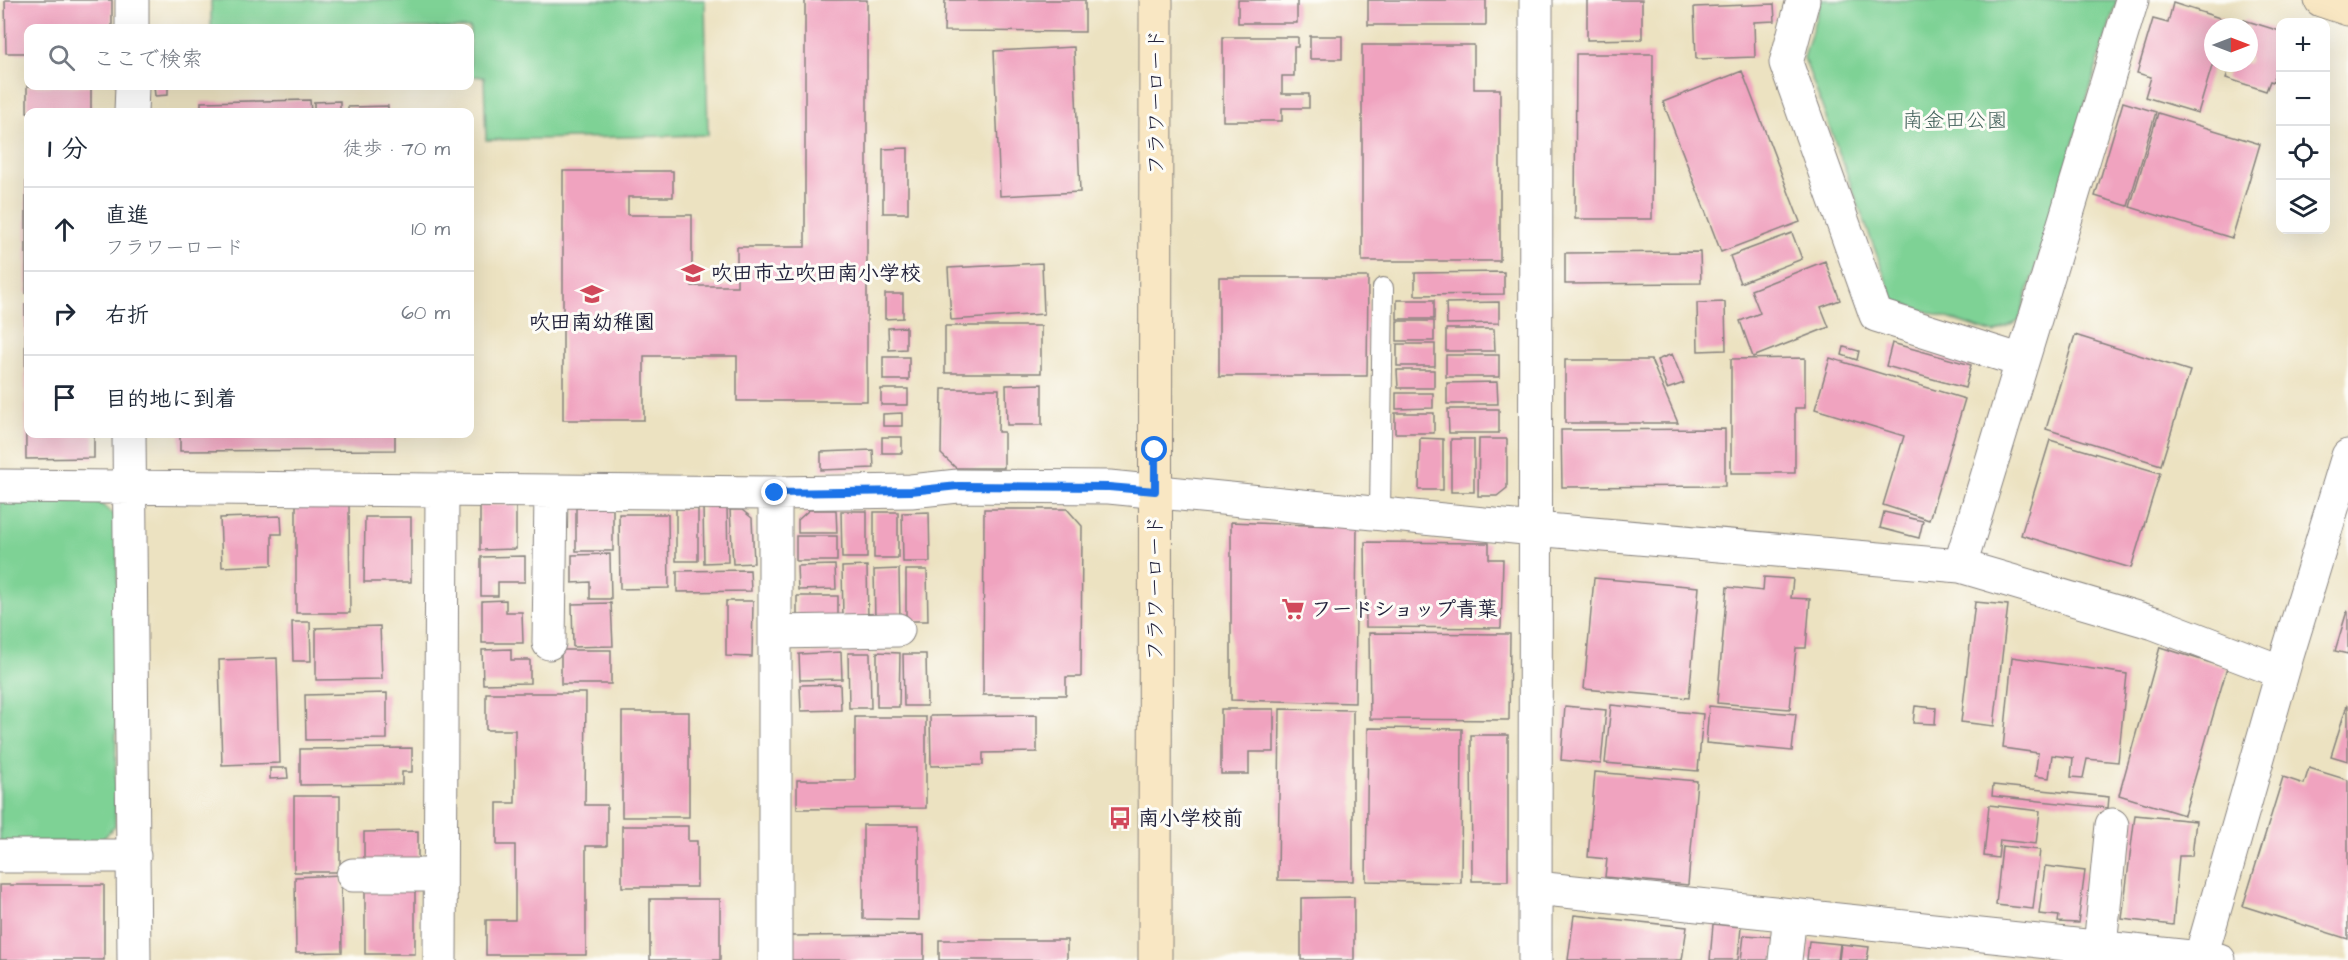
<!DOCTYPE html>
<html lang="ja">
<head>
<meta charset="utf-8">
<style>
  :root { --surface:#fff; --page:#f6f6f7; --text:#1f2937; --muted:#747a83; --line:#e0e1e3 }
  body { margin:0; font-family:"Architects Daughter","Klee One",sans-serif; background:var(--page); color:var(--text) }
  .controls { position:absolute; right:18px; top:18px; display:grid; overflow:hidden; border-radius:12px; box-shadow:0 6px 24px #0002 }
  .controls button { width:54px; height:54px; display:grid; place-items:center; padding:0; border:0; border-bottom:2px solid var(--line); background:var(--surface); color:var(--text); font:30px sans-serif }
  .compass { position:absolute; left:2204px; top:18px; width:54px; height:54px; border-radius:50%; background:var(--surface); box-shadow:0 6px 24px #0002; rotate:90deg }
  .stop { position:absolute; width:18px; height:18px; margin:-14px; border:4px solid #1a73e8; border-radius:50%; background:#fff }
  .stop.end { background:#1a73e8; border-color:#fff; box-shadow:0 2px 6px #0008 }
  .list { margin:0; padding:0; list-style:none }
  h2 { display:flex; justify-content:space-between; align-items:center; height:78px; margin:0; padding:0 24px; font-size:26px }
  h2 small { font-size:20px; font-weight:400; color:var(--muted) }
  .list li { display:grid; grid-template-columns:39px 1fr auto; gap:18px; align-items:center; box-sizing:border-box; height:84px; padding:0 24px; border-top:2px solid var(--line) }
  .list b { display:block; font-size:22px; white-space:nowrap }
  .list p { margin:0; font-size:20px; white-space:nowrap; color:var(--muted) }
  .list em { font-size:20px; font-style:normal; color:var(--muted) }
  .icon { flex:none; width:33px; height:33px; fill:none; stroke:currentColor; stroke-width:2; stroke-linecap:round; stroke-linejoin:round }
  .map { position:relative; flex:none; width:2348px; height:960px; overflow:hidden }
  .search { position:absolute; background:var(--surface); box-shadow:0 6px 24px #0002; left:24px; top:24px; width:450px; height:66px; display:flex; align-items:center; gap:15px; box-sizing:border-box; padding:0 21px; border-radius:12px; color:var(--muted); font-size:22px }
  .panel { position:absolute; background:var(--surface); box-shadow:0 6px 24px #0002; left:24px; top:108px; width:450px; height:330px; border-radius:12px }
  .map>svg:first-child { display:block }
  .green { fill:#7ed295; stroke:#507a68; stroke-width:1.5 }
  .building { fill:#f0a3bf }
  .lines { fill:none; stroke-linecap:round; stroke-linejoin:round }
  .lane-casing { stroke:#87827e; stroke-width:22 }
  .street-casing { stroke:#87827e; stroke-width:35 }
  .secondary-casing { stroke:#87827e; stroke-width:35 }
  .lane { stroke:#fff; stroke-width:20 }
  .street { stroke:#fff; stroke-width:33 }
  .secondary { stroke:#f9e7c3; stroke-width:33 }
  .route { stroke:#1a73e8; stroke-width:8 }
  .labels { text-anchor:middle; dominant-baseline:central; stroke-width:6; stroke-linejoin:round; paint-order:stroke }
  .street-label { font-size:21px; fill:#22223b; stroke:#fdfcf7 }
  .park-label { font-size:21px; fill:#42605a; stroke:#fdfcf7 }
  .poi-label { font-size:21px; font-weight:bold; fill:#22223b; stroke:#fdfcf7; text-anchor:start }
</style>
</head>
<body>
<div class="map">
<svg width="2348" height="960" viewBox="0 0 2348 960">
  <rect width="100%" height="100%" fill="#fdfcf7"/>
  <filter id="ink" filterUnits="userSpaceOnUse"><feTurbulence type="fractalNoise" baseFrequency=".0167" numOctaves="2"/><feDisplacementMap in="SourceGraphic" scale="12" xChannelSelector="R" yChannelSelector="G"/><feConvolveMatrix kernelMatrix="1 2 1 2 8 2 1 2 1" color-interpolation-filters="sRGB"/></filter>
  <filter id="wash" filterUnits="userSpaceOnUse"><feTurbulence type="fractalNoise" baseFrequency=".008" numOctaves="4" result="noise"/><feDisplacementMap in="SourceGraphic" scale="24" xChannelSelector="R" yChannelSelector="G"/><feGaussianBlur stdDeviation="1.35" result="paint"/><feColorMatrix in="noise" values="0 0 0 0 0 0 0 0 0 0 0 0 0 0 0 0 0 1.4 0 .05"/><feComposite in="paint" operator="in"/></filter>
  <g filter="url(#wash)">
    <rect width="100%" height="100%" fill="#ece2c1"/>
    <path class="green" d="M211,0h494l3,135 -222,5 -2,-63 -14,-1v-48h-259z
      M1821,0h296l-98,321 -25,12 -100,-32 -90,-243z
      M0,501h97l21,17 -3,308 -15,16h-100z"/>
    <g id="blocks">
      <path class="building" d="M5,0h107v28h-84v25h-22z
        M805,0h62v401h-130v-45h-93v64h-81v-249h110v26h-45v18h64v71h45v-39h68z
        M945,0h140v32l-141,-1z
        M1238,0h59v23h-59z
        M1368,0h118v25h-118z
        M1587,0h55v39l-55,1z
        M2173,3l53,17 -2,7h-11v36l-15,50 -53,-16 6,-20 -14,-4 16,-54 15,4z
        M1774,4l1,17 -21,1 1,35 -59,2 -2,-52z
        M2244,20l36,11v26l-7,25 -3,-1 -4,10 -40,-13 5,-15h18v-36h-7z
        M1310,36h32v23h-32z
        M1223,37h75v10h-4v29h-12v18h27v14h-27v13h-59z
        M1362,45h112v44h26v172h-138z
        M1074,47l6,145 -80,4 -6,-145z
        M1576,54h77l-1,165h-77z
        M1742,71l58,151 -79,30 -58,-150z
        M27,86h64v26h-64z
        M154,86h14v9l-13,1z
        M310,100l1,12h-110v-10z
        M340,101v11h-26v-10z
        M2123,102l33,10 -28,94 -33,-10z
        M388,106v6h-40v-5z
        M2158,113l102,31 -28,94 -102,-31z
        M908,148v65h-25v-64z
        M26,157h2v137h-2z
        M1792,233l10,26 -62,24 -10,-27z
        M1700,252l1,31 -136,1v-31z
        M1825,261l15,39 -19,7 8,20 -76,30 -13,-36 20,-8 -9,-23z
        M1042,263l2,51 -93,6 -3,-52z
        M1504,272v22l-89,1v-22z
        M1219,277h149l-1,99h-148z
        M885,294h18v24l-18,1z
        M1397,300h37v19h-37z
        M1499,302v21l-52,1 -1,-21z
        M1725,302l1,48 -28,1 -1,-48z
        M25,304h3v130h66v24l-68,1z
        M1397,321h37v20h-37z
        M945,326h96v47h-96z
        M906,327v22l-17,1 -1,-22z
        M1446,329h48l1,22h-49z
        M2075,335l115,36 -29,94 -115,-36z
        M1892,343l79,22 -6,23 -79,-22z
        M1397,344h38v22h-38z
        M1844,347l15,4 -2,9 -15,-5z
        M1672,354l12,29 -17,6 -10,-29z
        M1446,355h53v22h-53z
        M883,357h26v23h-26z
        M1805,358v50h-10v65h-64v-114z
        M1830,358l135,41 -36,121 -46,-15 21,-69 -89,-27z
        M1565,360h86l27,63h-113z
        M1397,370h37v18h-36z
        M1497,382l1,22h-51v-21z
        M1042,384v41h-35l-1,-40z
        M881,389h27v16h-27z
        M942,389h57l-1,43h6v36h-48l-15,-14z
        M1396,393h37v15l-37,1z
        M1448,409h51v24h-50z
        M902,413v13h-19v-12z
        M1395,413h39v20h-39z
        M1725,429v57l-163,1 -1,-57z
        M180,434h215v16l-215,1z
        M882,437h20v16h-20z
        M1420,438l23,1v51h-24z
        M1451,439h23v53h-23z
        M1479,439h28v49l-10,8h-19z
        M2050,440l110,33 -29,95 -110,-33z
        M873,450l1,18 -53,2v-18z
        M296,505h53l1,108h-54z
        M480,505h36v44l-36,1z
        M703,505h24l1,57 -24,1z
        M576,508h37v43h-37z
        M676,509h22v52h-22z
        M984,509h83l15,17 -1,151h-15v18h-83z
        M730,510h12l10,8 2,45 -21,1z
        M809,510h27l1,23h-39v-13z
        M841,511h26v47h-25z
        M874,512h24v46h-24z
        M929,512l1,50h-27l-1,-49z
        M1884,512l39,9 -4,17 -39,-10z
        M619,514h49l1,74 -49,1z
        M281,516l1,18h-10v31l-50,2 -2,-49z
        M365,517h46v65h-47z
        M1231,522l126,5 -2,176 -124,-3z
        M796,536h41v25h-41z
        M1365,542l124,1v16h14l-2,69 -135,-1z
        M610,554l1,45h-21v-17l-18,1v-28z
        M525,556v26h-27v14h-17v-39z
        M835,565l1,24 -38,1 -1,-24z
        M867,566l1,52h-25l-1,-51z
        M899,569l1,52h-25l-1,-51z
        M750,570l1,21 -74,1v-21z
        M906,570h21l1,51h-22z
        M1764,577l29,2 -2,19 19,1 -4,49h-10l-6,61 -73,-6 10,-116 36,4z
        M1594,578l105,9 -10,111 -105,-9z
        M797,596h41v22h-41z
        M506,600v12h16l1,31h-41v-42z
        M726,601h27l-1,56 -26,-1z
        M1975,602l33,3 -14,121 -33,-4z
        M611,603l2,43 -40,1 -1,-43z
        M2347,611l1,1v42l-13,-3z
        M292,622h18l1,39h-18z
        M380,626l2,53 -66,1v-52z
        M1369,633l141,1 -1,86 -139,-1z
        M2160,647l67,21 -43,147 -65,-20z
        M511,649v11h19v23l-47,1 -1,-34z
        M561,650h50v34h-50z
        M841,652l1,27 -42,1 -1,-26z
        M877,652l23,1 -1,54h-22z
        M848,653h22l1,55h-22z
        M903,654h23l1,52h-23z
        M2012,657l115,17 -9,88 -31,-3 -4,19 -12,-1 2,-19 -21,-3 -3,23 -14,-2 3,-23 -35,-5z
        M277,658l3,105 -58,2 -3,-105z
        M840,684l1,26 -40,1 -1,-26z
        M387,693v46l-81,1 -1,-45z
        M486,693h100l-1,112h22v41h-21v109h-100v-35h29v-75h-18v-42h18v-73h-29z
        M1611,705l92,9 -5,57 -93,-8z
        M2347,705h1v56l-17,-5z
        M1565,706l41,4 -5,54 -40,-4z
        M1709,706l87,8 -4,37 -86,-8z
        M1915,706l21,2 -1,16 -22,-1z
        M1221,709h53v43h-25v22h-28z
        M1280,709l73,1v171l-75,-1z
        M622,712h67v105h-67z
        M1037,715v37l-54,1v12l-52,1 -1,-50z
        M855,717h71v91l-129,1v-29h58z
        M1368,728l94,1 -1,154 -95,-2z
        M1471,735h37v146h-36z
        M412,748v24h-10v12l-102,1v-36z
        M270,768h17l1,10 -18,1z
        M2309,768l39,12v159l-105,-33 40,-129 21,7z
        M1595,772l102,9 -9,104 -83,-8 2,-18 -19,-2z
        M1993,785l116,12 -1,11 -116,-12z
        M294,796h46v76h-46z
        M1989,805l51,6 -4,33 -36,-4 -2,18 -14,-2z
        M2135,815l61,6 -4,35h-13l-6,69 -51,-6z
        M863,825h56v95l-56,-1z
        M622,826h66v15h9v46h-75z
        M418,831v31l-54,1v-31z
        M2002,846l38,4 -7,59 -37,-4z
        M2045,866l40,5 -7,52 -20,-1 1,-6 -20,-2z
        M341,875l1,77 -46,1 -1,-76z
        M0,885h104v75h-104z
        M415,889v65h-50v-64z
        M1354,897v63h-53v-62z
        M650,899h70v61h-70z
        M1574,915l113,12 -5,33h-114z
        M1713,924l28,3 -3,33h-28z
        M924,935v25h-133l-1,-24z
        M1744,935l32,2 -2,23h-33z
        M939,940h128v20h-128z
        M1809,941l31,3 -2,16h-31z
        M1841,944l28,3 -2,13h-28z"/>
    </g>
  </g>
  <g filter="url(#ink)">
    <use href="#blocks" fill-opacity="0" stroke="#87827e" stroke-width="1.5"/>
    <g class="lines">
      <g class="lane-casing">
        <path id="lane" d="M1380,513l3,-225"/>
      </g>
      <g class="street-casing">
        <path id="street" d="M1803,0l-17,63 90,252 146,46
          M132,28v-28
          M131,112l1,-26
          M129,434l5,526
          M0,486l775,7 136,-2 47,-5 151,1 426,42 425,37 194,57 128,49
          M1960,566l172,-566
          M775,632l123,-2
          M549,643l2,-151
          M0,856h134
          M353,875h86
          M1536,888l683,72
          M2100,947l12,-122
          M440,960l2,-470
          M775,960v-467
          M1535,960l1,-960
          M1785,960l5,-45
          M2200,960l87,-304 61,-200"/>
      </g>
      <g class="secondary-casing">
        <path id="secondary" d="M2321,0l27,9
          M1155,960l1,-960"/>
      </g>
      <use href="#lane" class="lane"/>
      <use href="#street" class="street"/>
      <use href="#secondary" class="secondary"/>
    </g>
  </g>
  <g class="lines" filter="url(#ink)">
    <path class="route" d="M775,493l136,-2 47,-5 151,1 46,4v-41"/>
  </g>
  <defs>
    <g id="school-bare" transform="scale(1.8)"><path d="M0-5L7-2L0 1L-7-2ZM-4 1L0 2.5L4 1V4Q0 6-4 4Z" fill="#d1495b" stroke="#fdfcf7" stroke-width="2.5" paint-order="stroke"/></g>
    <g id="supermarket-bare" transform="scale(1.8)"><path d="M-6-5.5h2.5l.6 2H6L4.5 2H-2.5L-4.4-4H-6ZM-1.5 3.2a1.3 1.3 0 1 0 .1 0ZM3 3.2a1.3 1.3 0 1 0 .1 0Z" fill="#d1495b" stroke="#fdfcf7" stroke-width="2.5" paint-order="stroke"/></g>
    <g id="bus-bare" transform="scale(1.8)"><path d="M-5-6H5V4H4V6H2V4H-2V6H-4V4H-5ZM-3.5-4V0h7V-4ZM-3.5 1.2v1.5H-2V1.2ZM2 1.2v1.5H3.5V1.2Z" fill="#d1495b" stroke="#fdfcf7" stroke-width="2.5" paint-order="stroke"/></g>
  </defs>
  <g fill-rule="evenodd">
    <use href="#school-bare" x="693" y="273"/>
    <use href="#school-bare" x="592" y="294"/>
    <use href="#supermarket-bare" x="1293" y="609"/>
    <use href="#bus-bare" x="1120" y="818"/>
  </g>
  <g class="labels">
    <g class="street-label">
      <text transform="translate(1156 102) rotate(-90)">フラワーロード</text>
      <text transform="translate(1155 588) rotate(-90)">フラワーロード</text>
    </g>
    <g class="park-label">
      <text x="1955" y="120">南金田公園</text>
    </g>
    <g class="poi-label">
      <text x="711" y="273">吹田市立吹田南小学校</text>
      <text x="592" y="322" text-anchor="middle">吹田南幼稚園</text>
      <text x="1311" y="609">フードショップ青葉</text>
      <text x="1138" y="818">南小学校前</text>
    </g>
  </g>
</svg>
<div class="controls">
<button>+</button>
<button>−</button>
<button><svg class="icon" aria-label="locate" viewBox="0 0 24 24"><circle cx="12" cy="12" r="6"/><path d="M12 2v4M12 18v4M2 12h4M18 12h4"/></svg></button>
<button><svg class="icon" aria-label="layers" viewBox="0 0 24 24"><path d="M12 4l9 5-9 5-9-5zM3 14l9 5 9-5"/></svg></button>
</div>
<svg class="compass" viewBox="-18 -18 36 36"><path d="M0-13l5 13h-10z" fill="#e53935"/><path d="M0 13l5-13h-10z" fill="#747a83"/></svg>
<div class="stop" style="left:1155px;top:450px"></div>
<div class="stop end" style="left:775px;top:493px"></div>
<div class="search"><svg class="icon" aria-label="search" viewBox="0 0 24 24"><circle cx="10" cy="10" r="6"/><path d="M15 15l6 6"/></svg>ここで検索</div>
<section class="panel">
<h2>1 分<small>徒歩 · 70 m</small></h2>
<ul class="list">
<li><svg class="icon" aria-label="ahead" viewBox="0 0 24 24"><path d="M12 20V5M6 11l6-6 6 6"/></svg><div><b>直進</b><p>フラワーロード</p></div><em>10 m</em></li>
<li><svg class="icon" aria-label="right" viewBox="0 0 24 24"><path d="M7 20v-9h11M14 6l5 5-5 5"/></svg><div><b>右折</b></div><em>60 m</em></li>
<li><svg class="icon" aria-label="arrive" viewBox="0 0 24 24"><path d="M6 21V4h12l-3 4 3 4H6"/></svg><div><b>目的地に到着</b></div></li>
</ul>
</section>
</div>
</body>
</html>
